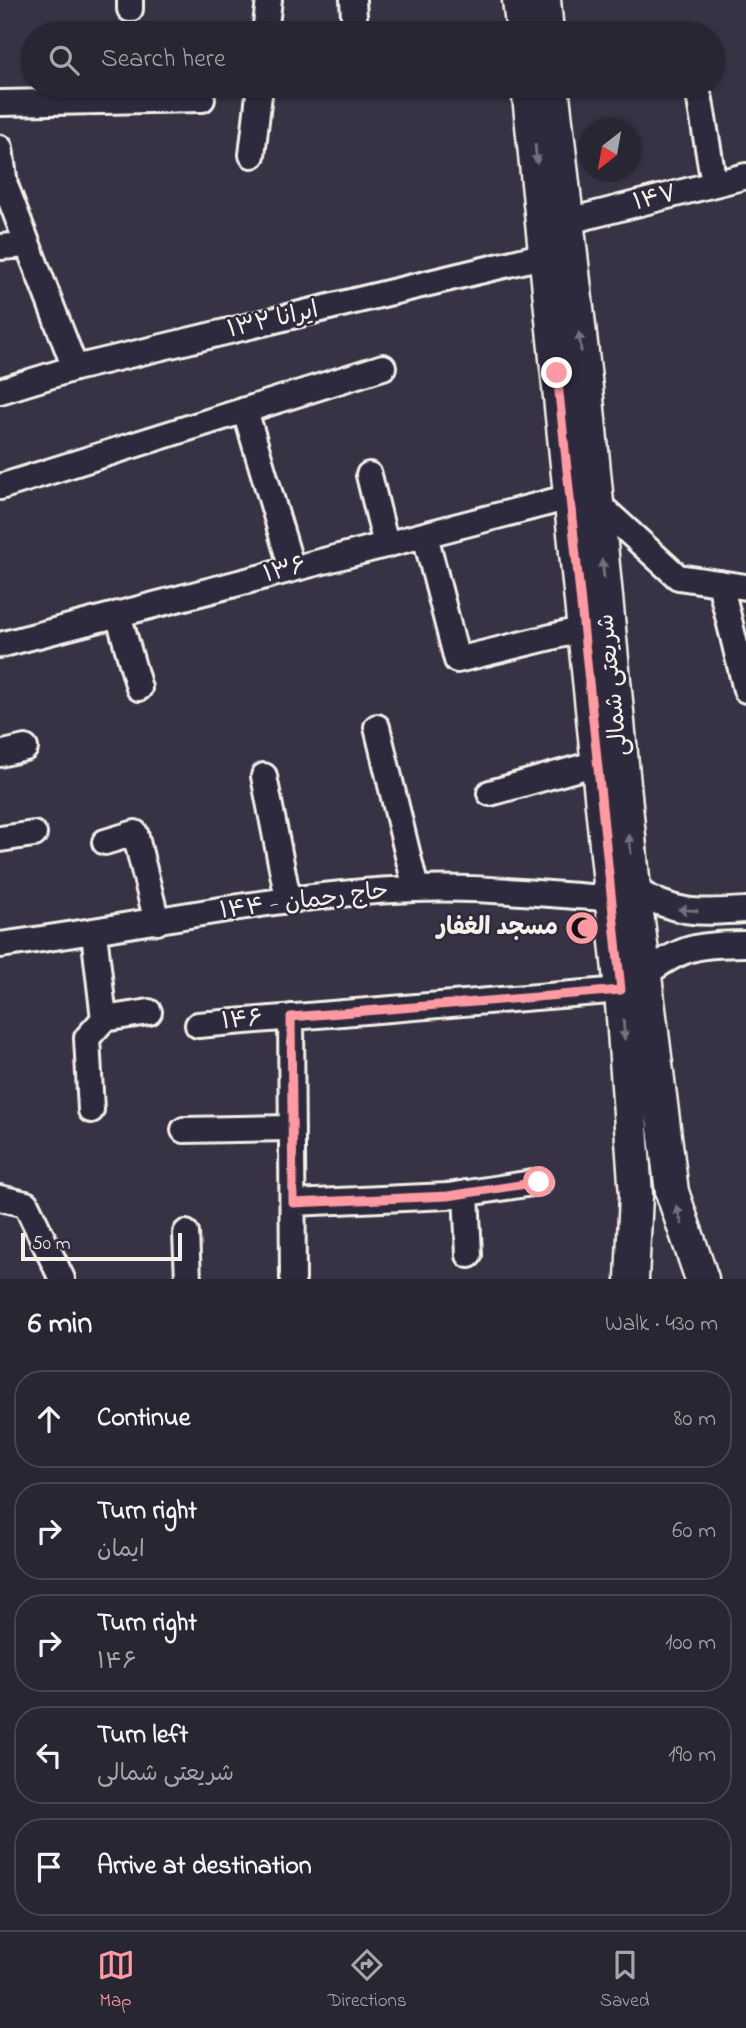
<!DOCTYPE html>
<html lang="en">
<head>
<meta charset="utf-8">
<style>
  :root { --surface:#292633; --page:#35323f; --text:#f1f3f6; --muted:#a5a5ac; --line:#45434e; --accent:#ff9aa2 }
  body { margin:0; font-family:"Indie Flower","Playpen Sans Arabic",sans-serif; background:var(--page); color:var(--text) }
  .compass { position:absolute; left:578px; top:119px; width:63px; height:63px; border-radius:50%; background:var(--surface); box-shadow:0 2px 5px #0004; rotate:211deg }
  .scale { position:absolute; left:21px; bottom:18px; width:161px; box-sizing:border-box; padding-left:7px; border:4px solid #f4f1e8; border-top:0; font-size:19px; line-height:24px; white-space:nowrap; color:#f4f1e8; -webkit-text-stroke:5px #2f2a3d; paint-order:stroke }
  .stop { position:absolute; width:21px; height:21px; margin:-16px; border:5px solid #ff9aa2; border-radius:50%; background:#fff }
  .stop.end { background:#ff9aa2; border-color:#fff; box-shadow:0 2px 7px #0008 }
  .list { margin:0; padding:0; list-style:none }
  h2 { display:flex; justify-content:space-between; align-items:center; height:91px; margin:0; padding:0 28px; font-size:30px }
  h2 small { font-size:23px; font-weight:400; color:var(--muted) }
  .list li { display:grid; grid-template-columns:46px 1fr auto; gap:21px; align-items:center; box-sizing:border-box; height:98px; margin:0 14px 14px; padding:0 14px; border:2px solid var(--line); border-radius:28px }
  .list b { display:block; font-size:26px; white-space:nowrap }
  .list p { margin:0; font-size:23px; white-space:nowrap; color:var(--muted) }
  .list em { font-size:23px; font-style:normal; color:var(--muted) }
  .icon { flex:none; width:38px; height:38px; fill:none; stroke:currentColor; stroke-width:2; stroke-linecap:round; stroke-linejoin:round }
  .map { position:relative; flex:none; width:746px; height:1279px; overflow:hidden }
  .search { position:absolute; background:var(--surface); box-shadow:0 2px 5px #0004; left:21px; right:21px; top:21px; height:77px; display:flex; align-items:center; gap:18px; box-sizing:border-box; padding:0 24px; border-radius:38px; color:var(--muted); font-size:26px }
  .sheet { height:651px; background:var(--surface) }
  nav { display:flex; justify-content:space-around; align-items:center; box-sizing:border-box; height:98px; border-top:2px solid var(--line); background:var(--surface); font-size:19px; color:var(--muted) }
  nav a { display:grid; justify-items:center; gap:4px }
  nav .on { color:var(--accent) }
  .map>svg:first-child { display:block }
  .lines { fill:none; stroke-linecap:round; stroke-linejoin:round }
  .minor-casing { stroke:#f4f1e8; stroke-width:30 }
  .major-casing { stroke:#f4f1e8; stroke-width:37 }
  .minor { stroke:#2f2a3d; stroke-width:24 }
  .major { stroke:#2f2a3d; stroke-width:32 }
  .oneway { fill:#747079 }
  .route { stroke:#ff9aa2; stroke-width:9 }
  .labels { text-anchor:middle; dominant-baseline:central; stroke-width:5; stroke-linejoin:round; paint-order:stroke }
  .street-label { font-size:24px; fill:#f4f1e8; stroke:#2f2a3d }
  .poi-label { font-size:24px; font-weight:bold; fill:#f4f1e8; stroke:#2f2a3d; text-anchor:end }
</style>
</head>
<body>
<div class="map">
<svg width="746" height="1279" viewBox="0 0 746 1279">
  <rect width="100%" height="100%" fill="#373244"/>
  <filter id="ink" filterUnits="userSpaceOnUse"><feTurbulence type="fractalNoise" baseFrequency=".0143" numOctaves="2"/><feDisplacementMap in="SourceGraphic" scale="14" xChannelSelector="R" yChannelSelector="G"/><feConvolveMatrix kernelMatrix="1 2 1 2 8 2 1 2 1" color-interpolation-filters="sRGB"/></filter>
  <g filter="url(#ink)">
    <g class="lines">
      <g class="minor-casing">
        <path id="minor" d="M130,0v9
          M353,0l2,33
          M265,33l4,-33
          M700,100l14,84
          M0,103l202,-4
          M0,148l5,37 70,183
          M252,155l8,-69
          M565,222l181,-46
          M0,247l28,-2
          M0,391l75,-23 471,-113
          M245,410l47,159
          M369,475l17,70
          M0,487l383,-120
          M596,502l82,75 68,10
          M425,535l32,125 127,-31
          M720,583l26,107
          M118,614l21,74
          M0,645l570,-148
          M377,727l39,162
          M0,754l25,-6
          M264,776l24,123
          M490,793l107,-30
          M0,839l34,-5
          M105,842l30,-9 22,89
          M634,889c40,26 66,24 112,21
          M0,945c138,-18 275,-51 414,-56 65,-3 132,6 196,9
          M646,974c37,-29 54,-29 100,-30
          M291,1017l2,262
          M104,1019l45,-7
          M198,1025l423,-35
          M91,1110l-4,-72 17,-19 -10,-86
          M184,1130l108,-2
          M466,1193l3,62
          M0,1198l26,6 36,75
          M293,1203l155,-7 91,-14
          M186,1233l2,46"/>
      </g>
      <g class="major-casing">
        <path id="major" d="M519,0l4,33
          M544,0l3,33
          M528,86l93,904 15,205 -4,84
          M552,86l34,302 48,501 38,303 30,87"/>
      </g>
      <use href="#minor" class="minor"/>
      <use href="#major" class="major"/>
    </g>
    <defs><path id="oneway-solid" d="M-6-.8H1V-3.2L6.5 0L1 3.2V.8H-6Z" transform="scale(1.75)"/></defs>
    <g class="oneway">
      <use href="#oneway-solid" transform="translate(536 154) rotate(84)"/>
      <use href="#oneway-solid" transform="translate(580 342) rotate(-97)"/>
      <use href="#oneway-solid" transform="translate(603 569) rotate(-96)"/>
      <use href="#oneway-solid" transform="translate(630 844) rotate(-96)"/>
      <use href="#oneway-solid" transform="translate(688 910) rotate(-176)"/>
      <use href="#oneway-solid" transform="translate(624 1030) rotate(86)"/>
      <use href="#oneway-solid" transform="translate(679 1215) rotate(-108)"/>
    </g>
  </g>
  <g class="lines" filter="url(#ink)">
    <path class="route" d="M539,1182l-91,14 -155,7 -2,-186 330,-27 -64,-617"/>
  </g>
  <defs>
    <g id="mosque-disc" transform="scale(1.75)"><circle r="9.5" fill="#ff9aa2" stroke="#2f2a3d"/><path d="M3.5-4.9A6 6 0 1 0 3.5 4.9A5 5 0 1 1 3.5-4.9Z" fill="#111"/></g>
  </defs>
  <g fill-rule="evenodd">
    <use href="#mosque-disc" x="582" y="928"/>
  </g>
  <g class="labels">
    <g class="street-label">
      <text transform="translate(655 199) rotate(-14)">۱۴۷</text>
      <text transform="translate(273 321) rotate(-13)">ایرانا ۱۳۲</text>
      <text transform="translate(285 571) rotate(-15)">۱۳۶</text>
      <text transform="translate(614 685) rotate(-96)">شریعتی شمالی</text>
      <text transform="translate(304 902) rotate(-7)">حاج رحمان - ۱۴۴</text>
      <text transform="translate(242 1021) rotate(-5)">۱۴۶</text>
    </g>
    <g class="poi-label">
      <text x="558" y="928">مسجد الغفار</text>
    </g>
  </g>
</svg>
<svg class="compass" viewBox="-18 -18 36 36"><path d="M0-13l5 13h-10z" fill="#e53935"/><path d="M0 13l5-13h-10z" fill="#a5a5ac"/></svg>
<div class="scale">50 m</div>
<div class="stop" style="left:539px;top:1182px"></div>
<div class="stop end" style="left:557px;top:373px"></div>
<div class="search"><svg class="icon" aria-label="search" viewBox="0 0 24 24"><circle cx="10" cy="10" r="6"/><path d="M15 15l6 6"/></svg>Search here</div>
</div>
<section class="sheet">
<h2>6 min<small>Walk · 430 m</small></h2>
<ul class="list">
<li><svg class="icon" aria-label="ahead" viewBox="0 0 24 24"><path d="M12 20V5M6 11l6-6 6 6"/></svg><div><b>Continue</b></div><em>80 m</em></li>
<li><svg class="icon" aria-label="right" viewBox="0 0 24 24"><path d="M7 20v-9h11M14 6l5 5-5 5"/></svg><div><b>Turn right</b><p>ایمان</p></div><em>60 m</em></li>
<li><svg class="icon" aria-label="right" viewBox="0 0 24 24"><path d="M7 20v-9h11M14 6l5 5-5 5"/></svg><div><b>Turn right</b><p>۱۴۶</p></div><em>100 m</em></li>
<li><svg class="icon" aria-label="left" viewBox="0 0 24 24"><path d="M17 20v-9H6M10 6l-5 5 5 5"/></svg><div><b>Turn left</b><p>شریعتی شمالی</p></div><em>190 m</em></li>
<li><svg class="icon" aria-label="arrive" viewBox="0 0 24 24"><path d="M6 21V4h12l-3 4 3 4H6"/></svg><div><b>Arrive at destination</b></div></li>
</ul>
</section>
<nav>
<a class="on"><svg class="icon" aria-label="map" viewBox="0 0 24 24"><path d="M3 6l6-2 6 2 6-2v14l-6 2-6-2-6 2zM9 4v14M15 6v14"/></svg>Map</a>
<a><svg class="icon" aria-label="directions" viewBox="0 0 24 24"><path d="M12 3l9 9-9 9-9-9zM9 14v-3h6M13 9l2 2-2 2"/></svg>Directions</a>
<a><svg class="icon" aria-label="saved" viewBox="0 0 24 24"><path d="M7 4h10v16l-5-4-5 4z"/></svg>Saved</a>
</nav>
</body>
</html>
